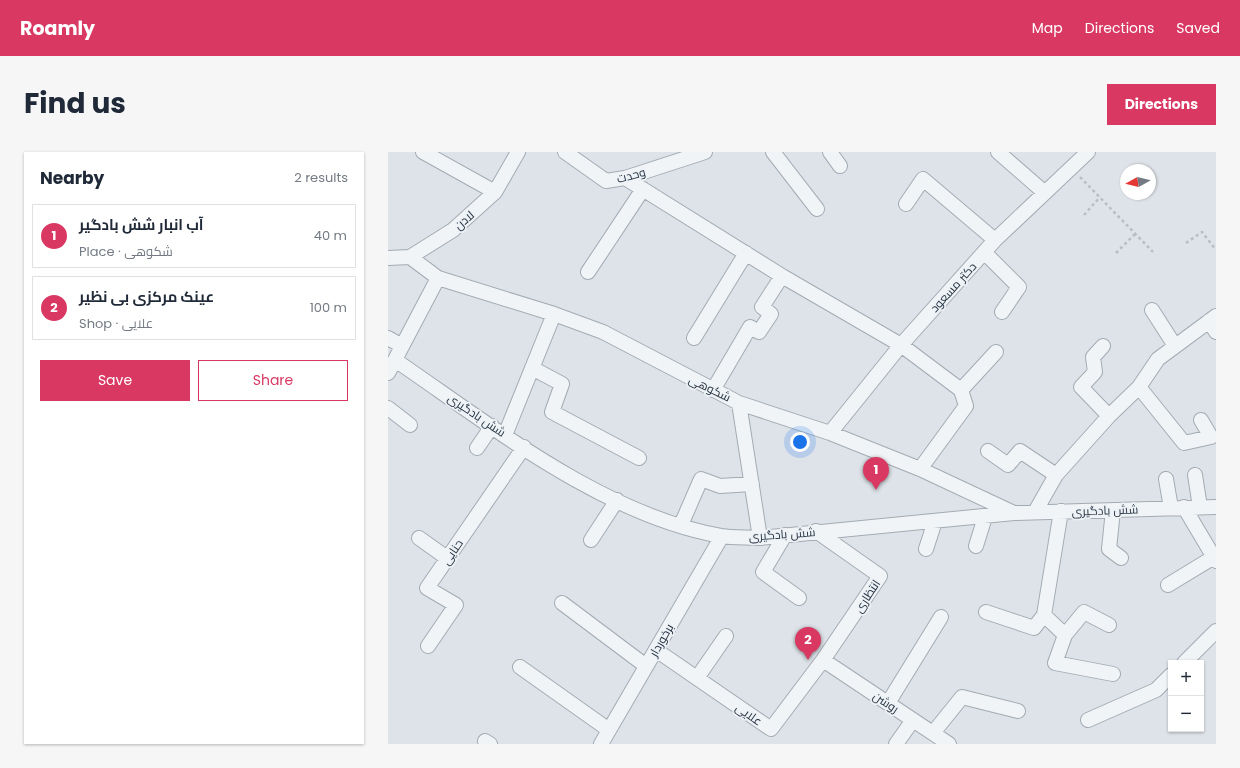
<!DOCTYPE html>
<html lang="en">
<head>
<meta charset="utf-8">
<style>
  :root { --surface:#fff; --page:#f6f6f7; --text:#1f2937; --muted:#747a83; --line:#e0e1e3; --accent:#d93862 }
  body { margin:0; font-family:Poppins,Cairo,sans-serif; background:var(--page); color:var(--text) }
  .controls { position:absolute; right:12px; bottom:12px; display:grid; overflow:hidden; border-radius:0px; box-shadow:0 1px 3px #0004 }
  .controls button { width:36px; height:36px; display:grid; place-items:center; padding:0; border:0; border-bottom:1px solid var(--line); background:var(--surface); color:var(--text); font:20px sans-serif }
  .compass { position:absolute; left:732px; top:12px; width:36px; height:36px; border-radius:50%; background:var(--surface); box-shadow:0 1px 3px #0004; rotate:262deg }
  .you { position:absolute; left:412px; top:290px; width:14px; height:14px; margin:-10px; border:3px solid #fff; border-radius:50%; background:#1a73e8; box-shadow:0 0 0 6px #1a73e833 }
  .badge { display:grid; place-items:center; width:26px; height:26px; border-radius:50%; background:var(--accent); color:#fff; font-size:13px; font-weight:700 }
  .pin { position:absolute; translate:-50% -33px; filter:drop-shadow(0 1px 2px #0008) }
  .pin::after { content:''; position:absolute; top:21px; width:14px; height:12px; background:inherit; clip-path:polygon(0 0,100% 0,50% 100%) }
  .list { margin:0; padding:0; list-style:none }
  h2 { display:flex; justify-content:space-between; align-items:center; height:52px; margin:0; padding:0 16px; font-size:17px }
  h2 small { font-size:13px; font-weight:400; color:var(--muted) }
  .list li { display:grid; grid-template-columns:26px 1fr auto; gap:12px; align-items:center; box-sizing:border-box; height:64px; margin:0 8px 8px; padding:0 8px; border:1px solid var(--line); border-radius:0px }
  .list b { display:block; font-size:15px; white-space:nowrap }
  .list p { margin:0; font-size:13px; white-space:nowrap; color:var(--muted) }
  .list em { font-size:13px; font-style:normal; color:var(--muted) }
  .actions { display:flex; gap:8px; padding:12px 16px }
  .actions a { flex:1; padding:9px 0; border:1px solid var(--accent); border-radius:0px; text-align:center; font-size:14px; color:var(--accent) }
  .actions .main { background:var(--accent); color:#fff }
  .map { position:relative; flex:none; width:828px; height:592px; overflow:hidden; border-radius:0px }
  header { display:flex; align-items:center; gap:24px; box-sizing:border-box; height:56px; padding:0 20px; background:var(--accent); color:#fff }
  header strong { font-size:19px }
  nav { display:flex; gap:22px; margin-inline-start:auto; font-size:14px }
  .intro { display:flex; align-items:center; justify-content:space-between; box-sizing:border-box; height:96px; padding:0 24px }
  h1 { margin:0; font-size:28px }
  .button { padding:10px 18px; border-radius:0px; background:var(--accent); color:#fff; font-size:14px; font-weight:700 }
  main { display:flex; gap:24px; padding:0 24px }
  aside { flex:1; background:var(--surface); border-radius:0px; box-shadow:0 1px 3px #0004 }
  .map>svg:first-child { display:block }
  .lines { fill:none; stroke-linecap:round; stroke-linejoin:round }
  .minor-casing { stroke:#a3abb3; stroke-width:16 }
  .path { stroke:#b8bec4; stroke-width:2.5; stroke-dasharray:3 3; stroke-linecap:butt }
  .minor { stroke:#f1f4f7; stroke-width:14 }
  .labels { text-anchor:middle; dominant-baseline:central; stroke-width:3.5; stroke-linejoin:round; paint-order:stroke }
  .street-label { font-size:12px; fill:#263341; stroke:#edf2f6 }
</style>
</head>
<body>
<header>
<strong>Roamly</strong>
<nav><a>Map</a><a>Directions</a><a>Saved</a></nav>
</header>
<div class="intro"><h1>Find us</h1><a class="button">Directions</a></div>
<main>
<aside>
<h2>Nearby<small>2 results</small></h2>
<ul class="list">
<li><span class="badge">1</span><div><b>آب انبار شش بادگیر</b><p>Place · شکوهی</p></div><em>40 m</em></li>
<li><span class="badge">2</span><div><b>عینک مرکزی بی نظیر</b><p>Shop · علایی</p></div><em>100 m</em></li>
</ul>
<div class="actions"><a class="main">Save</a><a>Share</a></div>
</aside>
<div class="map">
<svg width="828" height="592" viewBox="0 0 828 592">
  <rect width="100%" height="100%" fill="#dee3e9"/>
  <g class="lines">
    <g class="minor-casing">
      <path id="minor" d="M35,0l72,40
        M177,0l41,29 19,-3 80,-26
        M385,0l44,57
        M442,0l10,14
        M610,0l47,41
        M237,26l157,98 119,69 60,45 5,16 -46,63
        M518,52l17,-25 72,61
        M596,100l35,35 -17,25
        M22,105l28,21 116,36 49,18 136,71 91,30 90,36 94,44
        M0,106l22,-1 43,-27 42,-38 23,-40
        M200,120l55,-83
        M764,158l23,36
        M821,169l7,11
        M0,186l14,8
        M306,186l52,-85
        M715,194l-10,11 2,15 -14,15 28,29
        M7,208c97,66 208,155 326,176 13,2 27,1 39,2l254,-25 202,-6
        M144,216l30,16 -10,28 87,46
        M0,221l50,-95
        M751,235l45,56 27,-6 -10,-17
        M325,238l37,-63 9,5 12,-18 -9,-7 20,-31
        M573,238l35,-38
        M351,251l21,135
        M0,256l22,17
        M442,281l71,-88 94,-105 93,-88
        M117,283l49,-121
        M89,296l15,-22
        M600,299l20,14 12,-14 36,24
        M807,323l5,32
        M778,327l5,29
        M796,355l32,54
        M725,358l-4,39 12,9
        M647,360l21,-37 53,-59 30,-29 19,-28 58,-43
        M293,373l20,-46 19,7 32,-2
        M397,383l-22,37 36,26
        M31,386l28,20
        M203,388l26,-40
        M588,394l9,-29
        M538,397l9,-28
        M780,433l46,-28
        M174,451l84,63
        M598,460l48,16 10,-13 17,-104
        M656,463l21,20 -10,28 58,11
        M677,483l19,-23 25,13
        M40,494l28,-41 -29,-17 97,-141
        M268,498l115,79 52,-69 57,-84 -64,-45
        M435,508l126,84
        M796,511l32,-32
        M132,515l89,63
        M309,526l29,-42
        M500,551l53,-86
        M700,568l68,-30 15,-15
        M545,581l29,-36 56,14
        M97,589l5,3
        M213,592l121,-208
        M508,592l17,-24"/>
    </g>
    <path class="path" d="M692,25l73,75
      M696,63l16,-18
      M798,91l16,-11 14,18
      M728,101l19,-19"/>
    <use href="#minor" class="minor"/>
  </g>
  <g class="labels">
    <g class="street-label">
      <text transform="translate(243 23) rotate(-15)">وحدت</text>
      <text transform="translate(76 68) rotate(-41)">لادن</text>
      <text transform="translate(565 135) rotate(-48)">دکتر مسعود</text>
      <text transform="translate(322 236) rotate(26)">شکوهی</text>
      <text transform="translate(89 263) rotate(34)">شش بادگیری</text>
      <text transform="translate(717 358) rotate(-2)">شش بادگیری</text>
      <text transform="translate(394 382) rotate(-4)">شش بادگیری</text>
      <text transform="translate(64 400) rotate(-56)">حنایی</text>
      <text transform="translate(479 444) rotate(-57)">انتظاری</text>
      <text transform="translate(273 488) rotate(-60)">برخوردار</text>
      <text transform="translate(498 550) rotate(34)">روشن</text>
      <text transform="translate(361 562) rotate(35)">علایی</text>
    </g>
  </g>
</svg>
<div class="controls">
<button>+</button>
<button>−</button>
</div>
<svg class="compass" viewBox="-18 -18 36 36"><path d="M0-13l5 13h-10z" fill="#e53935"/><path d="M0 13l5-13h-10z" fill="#747a83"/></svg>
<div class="you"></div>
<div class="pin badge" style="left:488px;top:338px">1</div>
<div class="pin badge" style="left:420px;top:508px">2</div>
</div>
</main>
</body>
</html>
